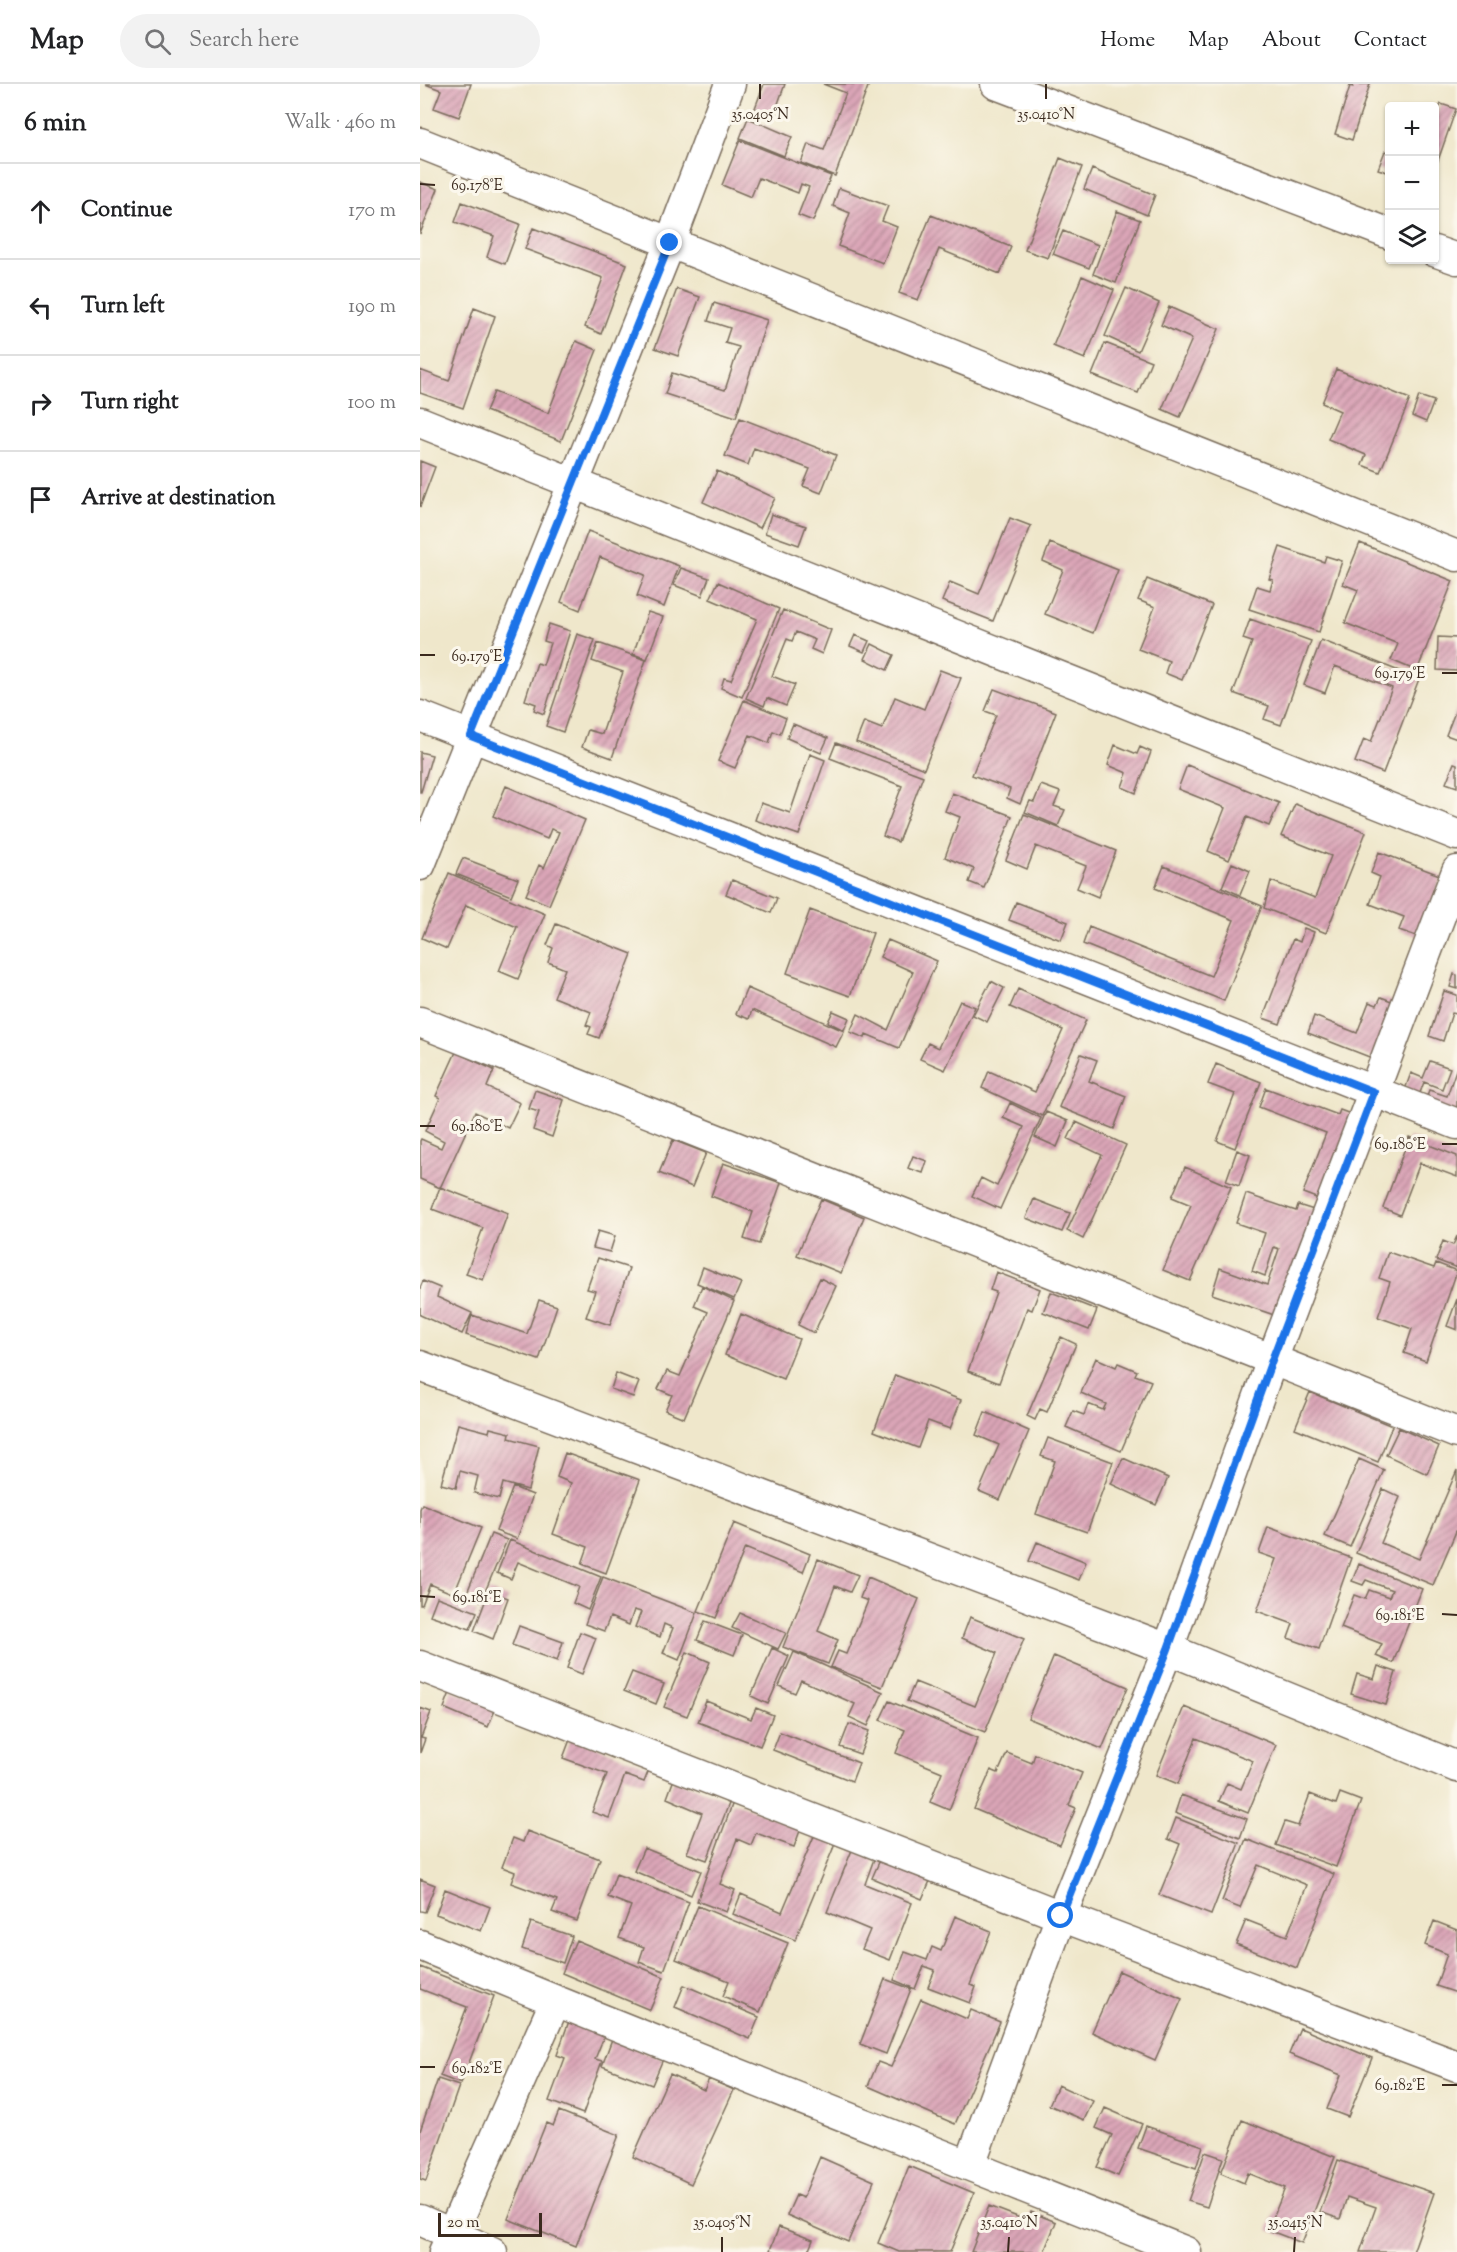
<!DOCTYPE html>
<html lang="en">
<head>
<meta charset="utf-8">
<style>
  :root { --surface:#fff; --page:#f2f2f2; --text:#202124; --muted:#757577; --line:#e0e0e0 }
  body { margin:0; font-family:"Sorts Mill Goudy",serif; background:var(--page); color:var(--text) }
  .controls { position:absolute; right:18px; top:18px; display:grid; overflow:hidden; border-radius:6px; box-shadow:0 2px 4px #0004 }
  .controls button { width:54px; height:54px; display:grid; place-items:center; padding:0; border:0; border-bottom:2px solid var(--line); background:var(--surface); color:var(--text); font:30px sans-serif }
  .scale { position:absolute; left:18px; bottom:15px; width:104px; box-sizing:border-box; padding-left:6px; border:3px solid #3b2a1e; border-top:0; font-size:16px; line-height:21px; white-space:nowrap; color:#3b2a1e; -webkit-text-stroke:4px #fbf7ec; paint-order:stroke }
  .stop { position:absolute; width:18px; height:18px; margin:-14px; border:4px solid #1a73e8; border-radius:50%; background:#fff }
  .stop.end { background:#1a73e8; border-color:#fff; box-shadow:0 2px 6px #0008 }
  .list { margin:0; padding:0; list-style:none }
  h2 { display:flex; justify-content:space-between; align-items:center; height:78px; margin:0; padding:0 24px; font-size:26px }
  h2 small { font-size:20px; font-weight:400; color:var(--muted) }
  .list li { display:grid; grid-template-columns:39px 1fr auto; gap:18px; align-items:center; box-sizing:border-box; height:96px; padding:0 24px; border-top:2px solid var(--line) }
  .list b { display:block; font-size:22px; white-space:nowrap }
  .list em { font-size:20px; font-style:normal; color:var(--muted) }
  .icon { flex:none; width:33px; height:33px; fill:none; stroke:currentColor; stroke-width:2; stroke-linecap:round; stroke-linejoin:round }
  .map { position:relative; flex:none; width:1037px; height:2168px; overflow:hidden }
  header { display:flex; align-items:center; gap:36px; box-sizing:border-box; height:84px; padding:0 30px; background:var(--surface); border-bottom:2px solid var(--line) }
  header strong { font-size:28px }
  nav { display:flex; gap:33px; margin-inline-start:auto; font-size:21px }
  .search { width:420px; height:54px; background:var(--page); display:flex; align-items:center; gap:15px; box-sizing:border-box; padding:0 21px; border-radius:33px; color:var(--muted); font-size:22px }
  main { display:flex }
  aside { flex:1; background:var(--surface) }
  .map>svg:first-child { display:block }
  .building { fill:url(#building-hatch) }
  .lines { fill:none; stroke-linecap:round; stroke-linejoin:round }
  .street-casing { stroke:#7a6c5b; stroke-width:33 }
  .street { stroke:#fff; stroke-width:30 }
  .route { stroke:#1a73e8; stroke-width:8 }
  .ticks { fill:none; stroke:#3b2a1e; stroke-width:2 }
  .ticks-label { font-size:15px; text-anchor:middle; fill:#3b2a1e; stroke:#fbf7ec; stroke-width:6; stroke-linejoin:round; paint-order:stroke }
</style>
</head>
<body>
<header>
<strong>Map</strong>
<div class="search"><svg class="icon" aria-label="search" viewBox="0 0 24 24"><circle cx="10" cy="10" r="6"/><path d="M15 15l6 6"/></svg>Search here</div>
<nav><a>Home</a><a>Map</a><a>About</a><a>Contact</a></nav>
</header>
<main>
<aside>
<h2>6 min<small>Walk · 460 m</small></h2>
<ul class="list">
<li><svg class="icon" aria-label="ahead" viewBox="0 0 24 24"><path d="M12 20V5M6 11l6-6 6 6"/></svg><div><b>Continue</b></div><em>170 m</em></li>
<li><svg class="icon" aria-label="left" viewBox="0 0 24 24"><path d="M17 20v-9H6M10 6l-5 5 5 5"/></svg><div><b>Turn left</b></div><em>190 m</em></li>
<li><svg class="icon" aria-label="right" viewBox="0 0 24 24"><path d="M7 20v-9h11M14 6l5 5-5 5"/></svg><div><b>Turn right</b></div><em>100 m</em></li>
<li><svg class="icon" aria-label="arrive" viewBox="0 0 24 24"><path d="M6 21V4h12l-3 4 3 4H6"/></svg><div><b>Arrive at destination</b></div></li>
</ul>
</aside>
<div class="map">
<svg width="1037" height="2168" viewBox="0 0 1037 2168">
  <defs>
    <pattern id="building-hatch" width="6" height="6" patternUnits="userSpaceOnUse" patternTransform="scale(1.5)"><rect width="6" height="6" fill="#dba6b8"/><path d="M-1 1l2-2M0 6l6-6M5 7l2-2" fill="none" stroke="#b38795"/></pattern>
  </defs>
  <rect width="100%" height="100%" fill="#fbf7ec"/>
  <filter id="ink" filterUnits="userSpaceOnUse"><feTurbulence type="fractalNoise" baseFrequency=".0167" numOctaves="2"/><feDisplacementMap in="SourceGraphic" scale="12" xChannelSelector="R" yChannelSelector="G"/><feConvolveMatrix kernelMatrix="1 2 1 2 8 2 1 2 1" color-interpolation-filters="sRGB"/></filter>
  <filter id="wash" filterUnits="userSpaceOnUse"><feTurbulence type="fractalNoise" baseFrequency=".008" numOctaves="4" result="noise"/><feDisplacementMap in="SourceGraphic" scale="24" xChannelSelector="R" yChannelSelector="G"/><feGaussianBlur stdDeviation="1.35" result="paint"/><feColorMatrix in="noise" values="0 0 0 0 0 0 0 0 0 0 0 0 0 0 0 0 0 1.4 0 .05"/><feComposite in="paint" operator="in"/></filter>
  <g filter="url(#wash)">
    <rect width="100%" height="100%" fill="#efe7cb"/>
    <g id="blocks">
      <path class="building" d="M5,0h46l-12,33 -25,-9 7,-18z
        M344,0h21l-11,31 -19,-7z
        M403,0h46l-34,92 -34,-13 7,-19 16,6 22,-57z
        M934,0h16l-18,56 -17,-6 15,-48 3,1z
        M1021,20l15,5 -21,60 -1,-48z
        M328,34l44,19 -8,19 -44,-18z
        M320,56l91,36 -18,45 -15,-6 11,-28 -8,-3 -3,9 -39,-15 -8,19 -29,-12z
        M965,67l5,1v21l-12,-4z
        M640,74l22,9 -34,91 -23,-8z
        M672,85l63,26 -8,20 -63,-26z
        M0,98l18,7 -18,45z
        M419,104l49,18 -6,15 15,6 -14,36 -45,-17 12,-33 -17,-7z
        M42,118l58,22 -15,40 -18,-7 7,-21 -39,-14z
        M697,127l23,9 -24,63 -23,-9z
        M511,131l80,32 -11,27 -61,-25 -21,51 -19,-7z
        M113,144l94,36 -26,70 -16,-7 18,-49 -78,-29z
        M643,147l35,14 -9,23 -36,-14z
        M662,192l32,14 -29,69 -32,-13z
        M706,204l33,15 -21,48 -33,-15z
        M257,205l23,8 -22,59 -23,-8z
        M294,219l53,17 -31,97 -71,-23 7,-21 53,17 14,-43 -14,-4 5,-15 -22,-7z
        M749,223l50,22 -39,88 -18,-8 30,-70 -31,-14z
        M54,224l21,8 -32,92 -43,-15v-23l29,11z
        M156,257l21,9 -36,91 -75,-30 8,-19 54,21z
        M685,259l46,18 -13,32 -46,-18z
        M916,285l74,30 -30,73 -18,-7 4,-10 -38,-16 12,-28 -18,-8z
        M999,312l15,5 -8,21 -14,-6z
        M320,334l96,37 -15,38 -18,-7 7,-17 -56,-21 -6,17 -23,-9z
        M0,377l15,6 -15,40z
        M297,387l58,27 -15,30 -57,-26z
        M351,430l35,12 -7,19 -34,-12z
        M590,434l21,8 -38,95 -51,-20 8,-19 29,12z
        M168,447l91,35 -15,41 -27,-11 8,-21 -45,-18 -20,53 -19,-8z
        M630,459l68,27 -25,63 -48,-19 18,-44 -20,-9z
        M940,459l93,38 -36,90 -26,-11 7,-16 -53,-21 13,-33 -15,-6z
        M860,463l44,15 2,-6 16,5 -23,71 -70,-23 8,-23 13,4 3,-10 -4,-1z
        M261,484l28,10 -7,18 -28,-11z
        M727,495l65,26 -30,75 -17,-7 4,-12 -31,-12 17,-42 -17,-7z
        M298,498l61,27 -37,88 -21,-9 3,-10 7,2 26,-61 -47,-20z
        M363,526l48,20 -9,24 -11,-5 4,-9 -19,-8 -4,9 -5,-2 -15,37 23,9 -9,21 -19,-8 -3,8 -18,-8z
        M228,528l15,5 -16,42 -14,-5z
        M830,535l61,22 -30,84 -17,-6 5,-13 -36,-13 19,-51 -9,-3z
        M129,540l21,7 -26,83 -10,-4 2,-6 -11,-4 12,-37 6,2 7,-22 -6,-2z
        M157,550l18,6 -32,92 -17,-6z
        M435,551l14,6 -5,11 -14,-6z
        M1018,553l19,1v33l-20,-1z
        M901,556l98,39 -36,94 -28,-11 9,-23 7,3 21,-54 -57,-22 -10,27 -21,-8z
        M178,559l48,17 -34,98 -30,-11 6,-17 14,4 21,-62 -31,-11z
        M452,560l22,11 -7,15 -22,-11z
        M520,586l21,8 -37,91 -68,-27 8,-20 18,7 13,-32 29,12z
        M574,605l62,23 -36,92 -13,-6 3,-9 -38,-14 24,-60 -11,-4z
        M324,616l42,18 -6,16 -7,-3 -4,12 -19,-8 -15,33 -17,-7z
        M1037,623v32l-11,-4z
        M373,640l35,14 -7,15 -34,-15z
        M416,659l87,33 -25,66 -15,-6 19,-50 -72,-28z
        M695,661l22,9 3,-7 11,5 -15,41 -14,-6 5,-14 -19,-8z
        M0,668l12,3 -11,37h-1z
        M390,670l15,6 -26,75 -44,-15 6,-17 29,10z
        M1034,679l3,1v23l-11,-4z
        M767,681l92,38 -10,23 -22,-9 -18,43 -21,-9 17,-43 -47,-19z
        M621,701l19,7 -6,14 11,4 -7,16 -33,-14 5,-11 4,1z
        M86,702l79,34 -36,85 -23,-10 13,-30 5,3 15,-36 -8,-3 -4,10 -54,-23z
        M532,709l60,23 -28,72 -15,-6 5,-13 -29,-12 15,-40 -15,-6z
        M875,720l71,28 -40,101 -62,-25 7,-27 44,17 16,-42 -50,-20z
        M604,730l92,37 -18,46 -21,-9 9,-22 -50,-20 -9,23 -21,-9z
        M959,768l63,24 -23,61 -20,-7 5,-13 -34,-13 10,-27 -9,-4z
        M43,774l55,21 -7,17 -55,-22z
        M812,779l18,8 -10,24 -18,-8z
        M744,782l98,40 -38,95 -141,-57 6,-17 122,49 23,-56 -79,-32z
        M29,789l96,41 -27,65 -19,-8 18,-44 -51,-22 -19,44 -25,-11z
        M312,796l45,18 -6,15 -45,-19z
        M596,818l52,20 -7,18 -52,-20z
        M390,826l63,23 -23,63 -63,-23z
        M136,840l76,30 -33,84 -11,-4 3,-7 -5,-2 5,-13 -37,-15 11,-28 -17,-7 5,-14 -6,-3z
        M884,844l10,4 -34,92 -17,-6 30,-79 7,3z
        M468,856l49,21 -38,87 -33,-14 -1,4 -15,-6 8,-18 30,16 25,-58 -33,-15z
        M1034,890l3,1v14l-7,-2z
        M571,897l13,7 -17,34 -14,-7z
        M327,904l97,43 -8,16 -84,-37 -3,9 -13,-5z
        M598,905l68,31 -44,96 -60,-28 7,-17 46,21 28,-62 -53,-23z
        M1024,907l13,4v19l-5,-1 -9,28 -14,-5z
        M961,913l18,7 -22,56 -69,-27 6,-17 43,17 12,-31 8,3z
        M540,917l15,6 -30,63 -25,-11 8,-16 10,5z
        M413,927l16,7 -5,12 -16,-8z
        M36,968l38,18 -7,17 33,16 -12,25 -33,-16 -35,76 -20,-9v-38l1,-2 20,9 3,-7 -19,-10 15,-33 -4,-2z
        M661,970l16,6 -8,21 37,15 -12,33 -55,-22z
        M1010,977l20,7 -8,21 -18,-7 -8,22 -14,-6 9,-25 12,5z
        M796,980l45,18 -26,66 -18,-7 18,-47 -27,-10z
        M1037,983v51l-34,-11 6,-17 18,6z
        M846,1004l72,27 2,-5 16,6 -32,85 -21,-8 23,-60 -67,-26z
        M115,1006l29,10 -12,37 -19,-7 6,-18 -10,-3z
        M590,1019l31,15 -41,91 -28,-13 9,-18 16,8 27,-59 -21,-9z
        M626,1028l22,9 -11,26 -22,-10z
        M656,1038l50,23 -43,94 -16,-8 35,-76 -34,-16z
        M989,1053l48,19v21l-37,-14 -20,52 -17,-7z
        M253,1056l33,13 -14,34 -33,-14z
        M817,1066l13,5 -11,31 -13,-5z
        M493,1072l14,5 -4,12 -15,-5z
        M303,1079l58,20 -22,61 -15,-5 9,-27 -42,-16z
        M765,1083l46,20 -41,94 -27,-11 28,-65 -19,-8z
        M20,1103l68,26 -25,67 -17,-6 17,-46 -51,-19z
        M826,1110l50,17 2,-6 19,6 -37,106 -68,-23 8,-26 47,17 12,-36 -5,-2 -9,29 -13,-5 13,-38 -29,-10z
        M401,1115l43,18 -23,56 -44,-18z
        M614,1115l36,14 -8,19 -36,-14z
        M178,1147l17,5 -5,16 -17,-4z
        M1037,1152v32l-21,-8 7,-19 10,4z
        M968,1168l46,16 2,-5 21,8 -31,90 -22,-8 8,-24 -34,-12 12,-35 -11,-4z
        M178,1174l31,10 -19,57 -24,-8 9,-26 -8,-2z
        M283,1183l38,16 -7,16 -37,-16z
        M576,1188l44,17 -8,21 -5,-2 -28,75 -31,-12 28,-79 -6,-2z
        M400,1194l16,8 -22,47 -16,-8z
        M3,1197l17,7 -3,9 35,16 -10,21 -42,-19v-27z
        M282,1202l32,15 -50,117 -19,-8 7,-15 -14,-6 9,-18 13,5 28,-64 -14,-6z
        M631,1208l46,18 -8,20 -46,-18z
        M1037,1215v31l-10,-4z
        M119,1216l18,6 -18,54 -73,-25 6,-20 55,19z
        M321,1230l58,25 -16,40 -58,-24z
        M641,1253l15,7 -29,68 -7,-3 -5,11 -8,-4z
        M676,1274l20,9 2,-4 19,8 -2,4 16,6 -30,70 -55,-24 7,-16 11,4 4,-11 15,6 3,-6 -25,-11z
        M196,1289l23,9 -6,15 -22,-8z
        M475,1291l66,25 -11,29 -22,-8 -10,27 -44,-17z
        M890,1308l82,34 -14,36 -83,-34z
        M565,1328l44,19 -29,69 -21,-9 20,-46 -23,-10z
        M38,1340l31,8 1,-4 20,5 -1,5 30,8 -11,44 -25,-7 -4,16 -25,-6 4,-17 -18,-5 -4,17 -15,-4z
        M979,1344l40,18 -12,28 -41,-19z
        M628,1354l65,24 -26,70 -51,-18 19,-53 -14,-5z
        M145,1369l75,27 -34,93 -24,-9 6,-17 -35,-13 18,-51 -14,-6z
        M703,1374l45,20 -12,27 -45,-21z
        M939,1375l25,11 -34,77 -25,-11z
        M1037,1386v59l-24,56 -77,-32 27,-64 17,8 -19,46 38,16z
        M93,1403l20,8 -16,44 -21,-8z
        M2,1420l59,24 -27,66 -24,-10 -8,21h-2v-96z
        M314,1439l76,31 -7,18 -58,-24 -29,70 -18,-7z
        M848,1443l83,31 -32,91 -31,-11 5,-14 -36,-13 19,-52 -17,-6z
        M71,1450l16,6 -26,61 -15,-6z
        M90,1456l91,37 -13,33 -15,-7 6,-16 -61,-25 -7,17 -14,-6z
        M617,1458l49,20 -7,18 -50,-19z
        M398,1475l40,16 -8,17 -15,-6 -17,45 20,9 -10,24 -45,-17z
        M939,1480l63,25 -29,74 -17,-7 6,-12 -41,-16 13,-33 11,4 4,-9 20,7 3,-7 -26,-10 -3,5 -11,-4z
        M183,1493l94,36 -18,47 -16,-7 10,-25 -9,-4 -4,13 -25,-10 6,-15 -7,-2 -5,15 -19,-8 -6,14 -19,-7z
        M448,1493l51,22 -37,88 -51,-20 7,-16 8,3 22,-53 -8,-3z
        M69,1507l19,7 -15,41 -19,-8z
        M17,1513l40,15 -7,17 -40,-14z
        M320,1529l46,20 -8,16 -46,-21z
        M550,1533l54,22 -39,93 -78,-31 8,-19 60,24 22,-53 -35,-15z
        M285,1537l37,14 -8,20 -37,-15z
        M99,1542l44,16 -6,19 -45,-16z
        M160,1548l16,6 -14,36 -15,-6z
        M352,1564l17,8 -21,48 -17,-8z
        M267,1568l23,10 -23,54 -23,-9z
        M374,1568l89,40 -15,34 -19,-9 6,-13 -54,-24 -6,13 -16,-7z
        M634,1572l74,31 -26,62 -74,-31z
        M958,1582l18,6 -10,33 -35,-11 6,-20 17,5z
        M212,1588l32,12 -8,20 -32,-13z
        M31,1606l45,18 -8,19 -44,-19z
        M286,1617l45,18 5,-11 17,7 -13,31 -62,-24z
        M469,1617l89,37 -29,72 -19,-8 12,-30 -46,-19 9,-23 -25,-10z
        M764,1623l92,38 -28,68 -29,-12 8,-18 14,6 12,-28 -57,-23 -18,46 -22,-9z
        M0,1624l11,4 -10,26 4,1 -5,14z
        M429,1640l20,7 -9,23 -20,-7z
        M360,1648l79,31 -7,18 -79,-31z
        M151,1653l79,30 -6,15 -19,-7 -16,43 -17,-6 15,-38 -44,-16z
        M587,1669l25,10 3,-9 47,19 -13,32 7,3 -16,37 -86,-36 17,-39 7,3z
        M254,1695l56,22 -23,59 -20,-7 15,-40 -35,-15z
        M920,1709l21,8 -25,66 -60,-22 9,-23 13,4 12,-32 26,10z
        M761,1711l66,24 -7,19 -65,-25z
        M313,1718l68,26 -7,19 -38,-14 -5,12 -14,-6 -17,45 15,6 -9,22 -29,-11z
        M756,1734l63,25 -28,72 -52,-20 21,-51 -12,-5z
        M107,1747l73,28 -23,62 -25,-9 5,-12 -46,-17 4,-11 -13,-5 11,-29 10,4z
        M394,1752l21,8 -40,96 -62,-26 8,-20 41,18z
        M826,1755l88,35 -37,94 -61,-24 10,-24 41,16 20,-51 -49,-20 -18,43 -18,-7z
        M224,1764l57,23 -10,24 -57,-24z
        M432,1766l22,9 -9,25 47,19 -22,57 -28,-11 8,-19 -43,-18z
        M460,1776l50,21 -8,18 -50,-21z
        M196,1790l73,28 -25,69 -25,-9 5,-15 -25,-9 12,-32 -23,-9z
        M0,1795l15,6 -10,27 -5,-1z
        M25,1805l45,18 -9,24 -45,-17z
        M278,1822l90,37 -28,69 -37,-16 6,-15 -53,-22z
        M535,1832l36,15 -21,54 6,2 -6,16 -42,-16 7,-17 -11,-4 -9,23 -21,-9 11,-28 22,8 5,-13 9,4z
        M1014,1837l23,9v63l-21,-7 11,-32 -22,-9z
        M111,1838l41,14 -9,27 -41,-14z
        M156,1856l88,37 -14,33 -88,-37z
        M0,1883l74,29 -33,88 -21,-8 27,-69 -47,-18z
        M699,1887l63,28 -27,61 -63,-28z
        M465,1895l26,10 -25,65 -26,-10z
        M264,1901l75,32 -9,22 -75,-32z
        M501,1915l46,20 4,-9 29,12 -45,102 -87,-38 10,-24 13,5z
        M149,1937l36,13 -10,25 7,2 -19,53 -34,-13 16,-43 -8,-3z
        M880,1944l72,30 -24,59 -21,-8 14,-34 -52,-21z
        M192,1955l51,20 -11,26 -50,-19z
        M250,1990l34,16 5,-11 25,11 -43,94 -58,-27z
        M18,1995l21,7 -33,95 -6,-2v-48z
        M638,2001l35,16 -9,19 -35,-15z
        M685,2024l37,16 -24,52 -21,-9 15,-32 -16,-7z
        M139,2027l60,24 -43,111 -68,-27 38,-96 7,3z
        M822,2036l93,37 -33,86 -34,-13 17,-42 -37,-15 -4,10 -23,-10z
        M726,2042l57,20 -7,22 -58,-20z
        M785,2068l18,6 -16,49 -19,-6z
        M400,2073l54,24 -26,61 -61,-27 9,-20 7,3z
        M918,2076l96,33 -21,59h-53l16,-45 -29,-10 -7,22 -20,-7z
        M489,2082l65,27 -24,59h-51l-21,-9z
        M569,2122l39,15 3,-9 25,10 -12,30h-73z
        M359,2143l34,13 -5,12h-33l-5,-2z"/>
    </g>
  </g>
  <g filter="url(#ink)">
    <use href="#blocks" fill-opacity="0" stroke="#7a6c5b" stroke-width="1.5"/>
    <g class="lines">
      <g class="street-casing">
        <path id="street" d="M576,0l394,150
          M0,59l1037,413
          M1014,167l23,8
          M0,338l1037,413
          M0,632l1037,408
          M0,781l250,-622 60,-159
          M0,938l1037,411
          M0,1282l748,283 289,118
          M0,1582l641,250 396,150
          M0,1861c254,106 511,204 766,307
          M550,2080l91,-248 107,-267 104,-289 185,-489
          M0,2136l72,32
          M24,2168l111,-250"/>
      </g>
      <use href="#street" class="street"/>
    </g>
  </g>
  <g class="lines" filter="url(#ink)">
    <path class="route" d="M250,159l-199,493 903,356 -102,268 -104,289 -107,267"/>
  </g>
  <path class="ticks" d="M340,15v-15M626,15v-15M0,100l15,1M0,571h15M1022,589h15M0,1042h15M1022,1060h15M0,1512l15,1M1022,1530l15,1M0,1983h15M1022,2001h15M302,2168v-15M588,2168l1,-15M874,2168l1,-15"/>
  <g class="ticks-label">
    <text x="340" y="35">35.0405°N</text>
    <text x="626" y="35">35.0410°N</text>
    <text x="57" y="106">69.178°E</text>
    <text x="57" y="577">69.179°E</text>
    <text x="980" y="594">69.179°E</text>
    <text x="57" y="1047">69.180°E</text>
    <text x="980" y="1065">69.180°E</text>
    <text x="57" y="1518">69.181°E</text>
    <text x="980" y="1536">69.181°E</text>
    <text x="57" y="1989">69.182°E</text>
    <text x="980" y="2006">69.182°E</text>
    <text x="302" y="2143">35.0405°N</text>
    <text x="589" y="2143">35.0410°N</text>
    <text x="875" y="2143">35.0415°N</text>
  </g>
</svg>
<div class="controls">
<button>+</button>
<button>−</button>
<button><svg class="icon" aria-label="layers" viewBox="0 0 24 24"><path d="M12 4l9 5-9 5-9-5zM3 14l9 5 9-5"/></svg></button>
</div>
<div class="scale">20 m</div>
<div class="stop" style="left:641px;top:1832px"></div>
<div class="stop end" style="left:250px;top:159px"></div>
</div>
</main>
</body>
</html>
